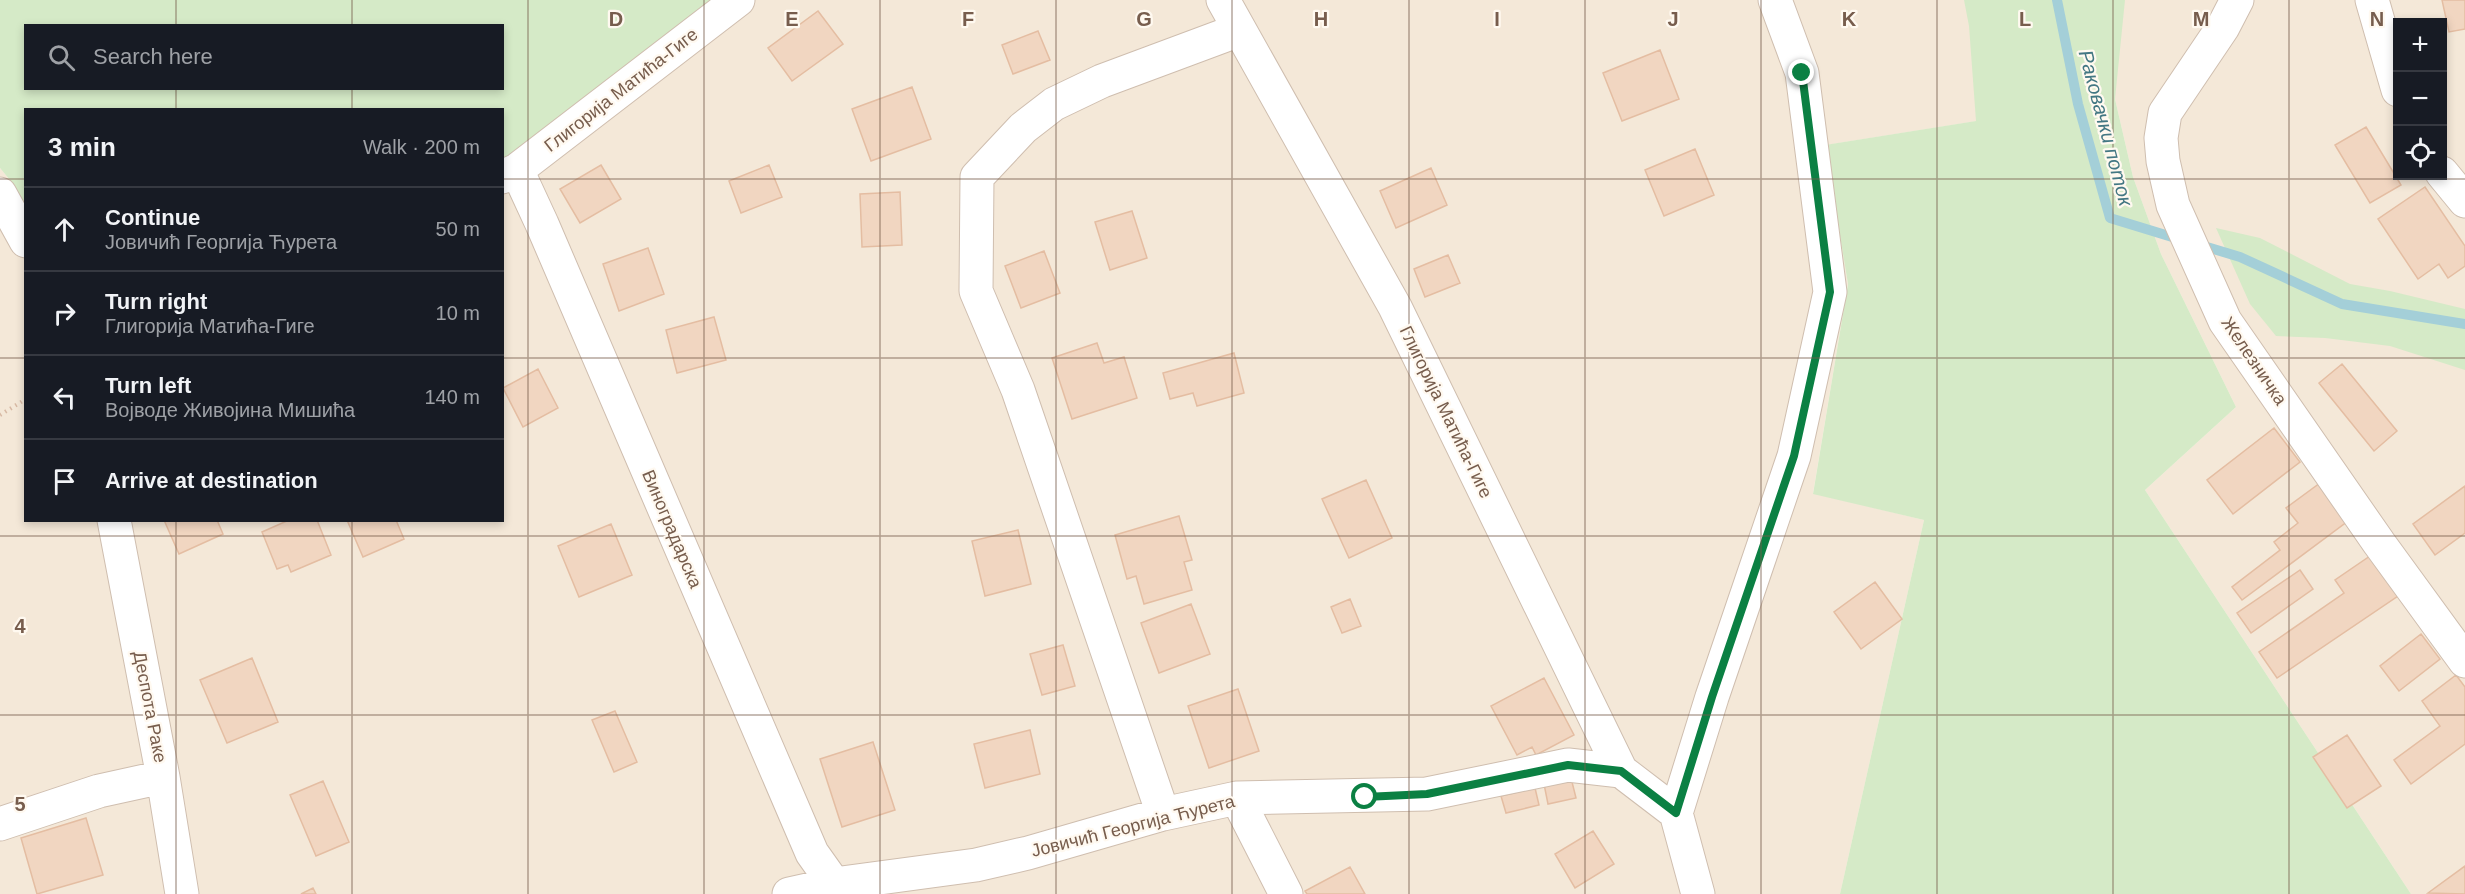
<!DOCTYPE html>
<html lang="en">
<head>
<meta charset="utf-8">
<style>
  :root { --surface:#171b24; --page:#242831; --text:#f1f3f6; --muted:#9ea1a6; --line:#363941 }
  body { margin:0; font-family:Arial,sans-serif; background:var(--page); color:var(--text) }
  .controls { position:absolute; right:18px; top:18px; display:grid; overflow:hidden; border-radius:0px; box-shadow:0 3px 9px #0003 }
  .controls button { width:54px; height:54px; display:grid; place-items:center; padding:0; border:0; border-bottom:2px solid var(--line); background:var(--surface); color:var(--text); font:30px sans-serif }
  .stop { position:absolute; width:18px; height:18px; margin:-14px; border:4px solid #0b8043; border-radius:50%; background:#fff }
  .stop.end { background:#0b8043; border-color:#fff; box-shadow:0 2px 6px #0008 }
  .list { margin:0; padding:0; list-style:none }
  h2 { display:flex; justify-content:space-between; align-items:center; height:78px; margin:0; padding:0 24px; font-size:26px }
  h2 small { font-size:20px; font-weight:400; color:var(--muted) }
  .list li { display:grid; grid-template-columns:39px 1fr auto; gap:18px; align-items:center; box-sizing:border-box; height:84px; padding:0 24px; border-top:2px solid var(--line) }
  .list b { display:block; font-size:22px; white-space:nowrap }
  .list p { margin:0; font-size:20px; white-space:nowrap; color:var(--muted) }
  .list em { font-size:20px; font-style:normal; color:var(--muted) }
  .icon { flex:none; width:33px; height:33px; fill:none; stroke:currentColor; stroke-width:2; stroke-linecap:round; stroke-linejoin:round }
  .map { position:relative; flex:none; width:2465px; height:894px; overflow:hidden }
  .search { position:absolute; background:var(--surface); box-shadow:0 3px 9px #0003; left:24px; top:24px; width:480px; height:66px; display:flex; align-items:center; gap:15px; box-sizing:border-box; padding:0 21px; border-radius:0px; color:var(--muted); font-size:22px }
  .panel { position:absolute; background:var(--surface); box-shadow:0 3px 9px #0003; left:24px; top:108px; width:480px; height:414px; border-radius:0px }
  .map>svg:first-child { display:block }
  .residential { fill:#f4e8d8; fill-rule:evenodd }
  .green { fill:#d5eac7; fill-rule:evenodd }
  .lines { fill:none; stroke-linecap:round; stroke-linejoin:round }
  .stream { stroke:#a4cfd8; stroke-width:10 }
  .building { fill:#f1d6c1; stroke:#e4bda2; stroke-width:1.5 }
  .minor-casing { stroke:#cfbeaf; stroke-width:35 }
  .path { stroke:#d7b9a4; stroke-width:4; stroke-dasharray:1.5 4.5; stroke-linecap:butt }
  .minor { stroke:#fff; stroke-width:33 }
  .route { stroke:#0b8043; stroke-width:8 }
  .grid { fill:none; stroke:#775d4d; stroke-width:1.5; stroke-opacity:0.55 }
  .labels { text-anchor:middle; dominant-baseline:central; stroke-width:4.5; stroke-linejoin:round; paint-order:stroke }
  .street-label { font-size:18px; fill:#775d4d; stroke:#fff9f0 }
  .water-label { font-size:20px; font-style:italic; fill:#437783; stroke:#fff9f0 }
  .grid-label { font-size:20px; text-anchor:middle; font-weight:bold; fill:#775d4d; stroke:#fff9f0; stroke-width:4.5; stroke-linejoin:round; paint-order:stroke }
</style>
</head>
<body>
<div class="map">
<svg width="2465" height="894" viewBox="0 0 2465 894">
  <rect width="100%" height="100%" fill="#fcf5e9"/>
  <path class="residential" d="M719,0h1746v894h-54l-266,-404 91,-83 -75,-153 -28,-77 -18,-78 -289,46 22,139 -35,209 111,27 -84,374h-1840v-726l14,17 11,23 1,312h476l1,-358zM2398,22h44v154h-44z"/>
  <path class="green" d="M0,0h719l-216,162 -1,-52h-476l-1,98 -11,-23 -14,-17zM26,26h476v62h-476z
    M1964,0h161l-10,99 18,78 28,77 75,153 -91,83 266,404h-571l84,-374 -111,-26 35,-210 -23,-139 151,-24 -7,-95z
    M2216,228l44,10 90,46 40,7 75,18v61l-75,-24 -65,-8 -49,-2 -26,-32z"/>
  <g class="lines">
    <path class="stream" d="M2057,0l21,104 32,114 72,22
      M2197,244l43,13 102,47 123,20"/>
  </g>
  <path class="building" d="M2442,0h23v29l-16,3z
    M818,11l25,33 -51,37 -24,-33z
    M1038,31l12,29 -37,14 -11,-29z
    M1660,50l19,49 -57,22 -19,-48z
    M912,87l19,52 -60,22 -19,-52z
    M2366,127l35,58 -31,18 -35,-58z
    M1695,149l19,46 -50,21 -19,-46z
    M601,165l20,34 -41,24 -20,-34z
    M769,165l13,32 -41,16 -12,-32z
    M1431,168l16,37 -51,23 -16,-37z
    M2425,187l40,59v20l-17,12 -9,-14 -21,15 -40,-60z
    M900,192l2,53 -40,2 -2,-53z
    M1132,211l15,47 -37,12 -15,-48z
    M648,248l16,46 -45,17 -16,-47z
    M1044,251l16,42 -39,15 -16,-42z
    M1448,255l12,28 -35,14 -11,-28z
    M714,317l12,43 -49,13 -11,-43z
    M1097,343l7,20 20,-6 13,41 -65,21 -20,-61z
    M1234,353l10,40 -47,13 -4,-13 -23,6 -7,-26z
    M2342,364l55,67 -23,20 -55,-68z
    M538,369l20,39 -35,19 -20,-39z
    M2274,428l26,34 -67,52 -26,-34z
    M1366,480l26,58 -43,20 -27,-59z
    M2320,483l28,38 -106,79 -10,-13 48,-37 -6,-8 24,-19 -12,-15z
    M2465,486v47l-30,22 -22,-31z
    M1179,516l13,44 -8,2 8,28 -48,14 -8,-28 -9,3 -12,-44z
    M164,520h53l6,14 -44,20z
    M289,520h28l14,35 -40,17 -3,-7 -11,4 -15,-37z
    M347,520h49l8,19 -41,18z
    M611,524l21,51 -53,22 -21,-51z
    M1018,530l13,54 -46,12 -13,-55z
    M2370,556l28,40 -121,82 -18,-26 85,-59 -9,-13z
    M2300,570l13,19 -62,44 -14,-20z
    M1875,582l27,37 -41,30 -27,-37z
    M1350,599l11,27 -19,7 -11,-26z
    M1191,604l19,50 -51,19 -18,-50z
    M2421,634l19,25 -41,32 -19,-25z
    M1063,645l12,41 -33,9 -12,-41z
    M252,658l26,64 -51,21 -27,-63z
    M2456,675l9,12v57l-54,40 -17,-24 46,-34 -18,-25z
    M1544,678l30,57 -38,20 -4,-8 -15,8 -26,-49z
    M1238,689l21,62 -50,17 -21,-62z
    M615,711l22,51 -23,10 -22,-52z
    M1030,730l10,44 -55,14 -11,-44z
    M2347,735l34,51 -34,22 -34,-51z
    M873,742l22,68 -53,17 -22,-68z
    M1571,778l5,20 -28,6 -4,-20z
    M323,781l26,61 -33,14 -26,-61z
    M1535,788l4,17 -33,8 -5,-17z
    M86,818l17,57 -66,19 -16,-56z
    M1593,831l21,33 -39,24 -20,-34z
    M2465,866v28l-37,-1z
    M1350,867l15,27h-58l-2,-3z
    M313,888l3,6h-15z"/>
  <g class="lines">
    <g class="minor-casing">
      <path id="minor" d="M1223,0l172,307 226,464 55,42
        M2237,0l-14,27 -58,86 -4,25 2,23 10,44 52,116 154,222 86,118
        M2372,0l26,90
        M517,170l25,54 270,629 22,31
        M2442,173l23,28
        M502,177l15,-7 221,-170
        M0,194l26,47
        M114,520l49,257 19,117
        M1237,798l49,96
        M1163,814l-145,-424 -42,-99 1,-114 46,-49 31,-24 48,-23 137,-51
        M0,824l99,-33 64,-14
        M789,894l45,-10 142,-19 52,-12 135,-39 74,-16 190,-4 141,-29 53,6
        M1698,894l-22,-81 36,-116 82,-241 36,-164 -28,-219 -27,-73"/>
    </g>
    <path class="path" d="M0,415l26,-16"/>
    <use href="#minor" class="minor"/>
  </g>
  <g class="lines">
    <path class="route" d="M1365,797l62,-3 141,-29 53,6 55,42 36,-116 82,-241 36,-164 -28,-219"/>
  </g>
  <path class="grid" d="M176,0v26M352,0v26M528,0v894M704,0v894M880,0v894M1056,0v894M1232,0v894M1409,0v894M1585,0v894M1761,0v894M1937,0v894M2113,0v894M2289,0v894M176,88v22M352,88v22M0,179h26M502,179h1963M0,358h26M502,358h1963M176,520v374M352,520v374M0,536h2465M0,715h2465"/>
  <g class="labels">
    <g class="street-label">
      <text transform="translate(621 90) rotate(-38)">Глигорија Матића-Гиге</text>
      <text transform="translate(2254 361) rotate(56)">Железничка</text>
      <text transform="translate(1446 412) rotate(64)">Глигорија Матића-Гиге</text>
      <text transform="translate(672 529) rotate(67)">Виноградарска</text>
      <text transform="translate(150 707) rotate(79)">Деспота Раке</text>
      <text transform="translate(1133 826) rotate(-14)">Јовичић Георгија Ћурета</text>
    </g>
    <g class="water-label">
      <text transform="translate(2106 128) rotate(75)">Раковачки поток</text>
    </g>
  </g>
  <g class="grid-label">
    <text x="616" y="26">D</text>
    <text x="792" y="26">E</text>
    <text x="968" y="26">F</text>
    <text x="1144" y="26">G</text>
    <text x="1321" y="26">H</text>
    <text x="1497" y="26">I</text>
    <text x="1673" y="26">J</text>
    <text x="1849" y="26">K</text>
    <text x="2025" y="26">L</text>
    <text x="2201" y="26">M</text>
    <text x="2377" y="26">N</text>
    <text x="20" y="633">4</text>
    <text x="20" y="811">5</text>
  </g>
</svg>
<div class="controls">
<button>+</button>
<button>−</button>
<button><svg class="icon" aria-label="locate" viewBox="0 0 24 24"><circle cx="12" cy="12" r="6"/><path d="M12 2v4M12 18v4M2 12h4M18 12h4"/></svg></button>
</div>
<div class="stop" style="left:1365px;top:797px"></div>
<div class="stop end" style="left:1802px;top:73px"></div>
<div class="search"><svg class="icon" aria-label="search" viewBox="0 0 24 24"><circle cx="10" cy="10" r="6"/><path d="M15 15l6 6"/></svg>Search here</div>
<section class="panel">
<h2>3 min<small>Walk · 200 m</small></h2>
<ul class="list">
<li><svg class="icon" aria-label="ahead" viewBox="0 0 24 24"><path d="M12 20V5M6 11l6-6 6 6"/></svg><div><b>Continue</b><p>Јовичић Георгија Ћурета</p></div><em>50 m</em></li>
<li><svg class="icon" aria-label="right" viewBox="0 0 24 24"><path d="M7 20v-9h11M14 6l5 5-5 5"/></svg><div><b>Turn right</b><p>Глигорија Матића-Гиге</p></div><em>10 m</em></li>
<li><svg class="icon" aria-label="left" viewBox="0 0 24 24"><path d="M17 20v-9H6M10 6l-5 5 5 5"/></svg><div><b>Turn left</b><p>Војводе Живојина Мишића</p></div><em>140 m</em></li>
<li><svg class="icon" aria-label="arrive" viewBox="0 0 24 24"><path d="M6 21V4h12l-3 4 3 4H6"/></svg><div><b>Arrive at destination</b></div></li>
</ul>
</section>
</div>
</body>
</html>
